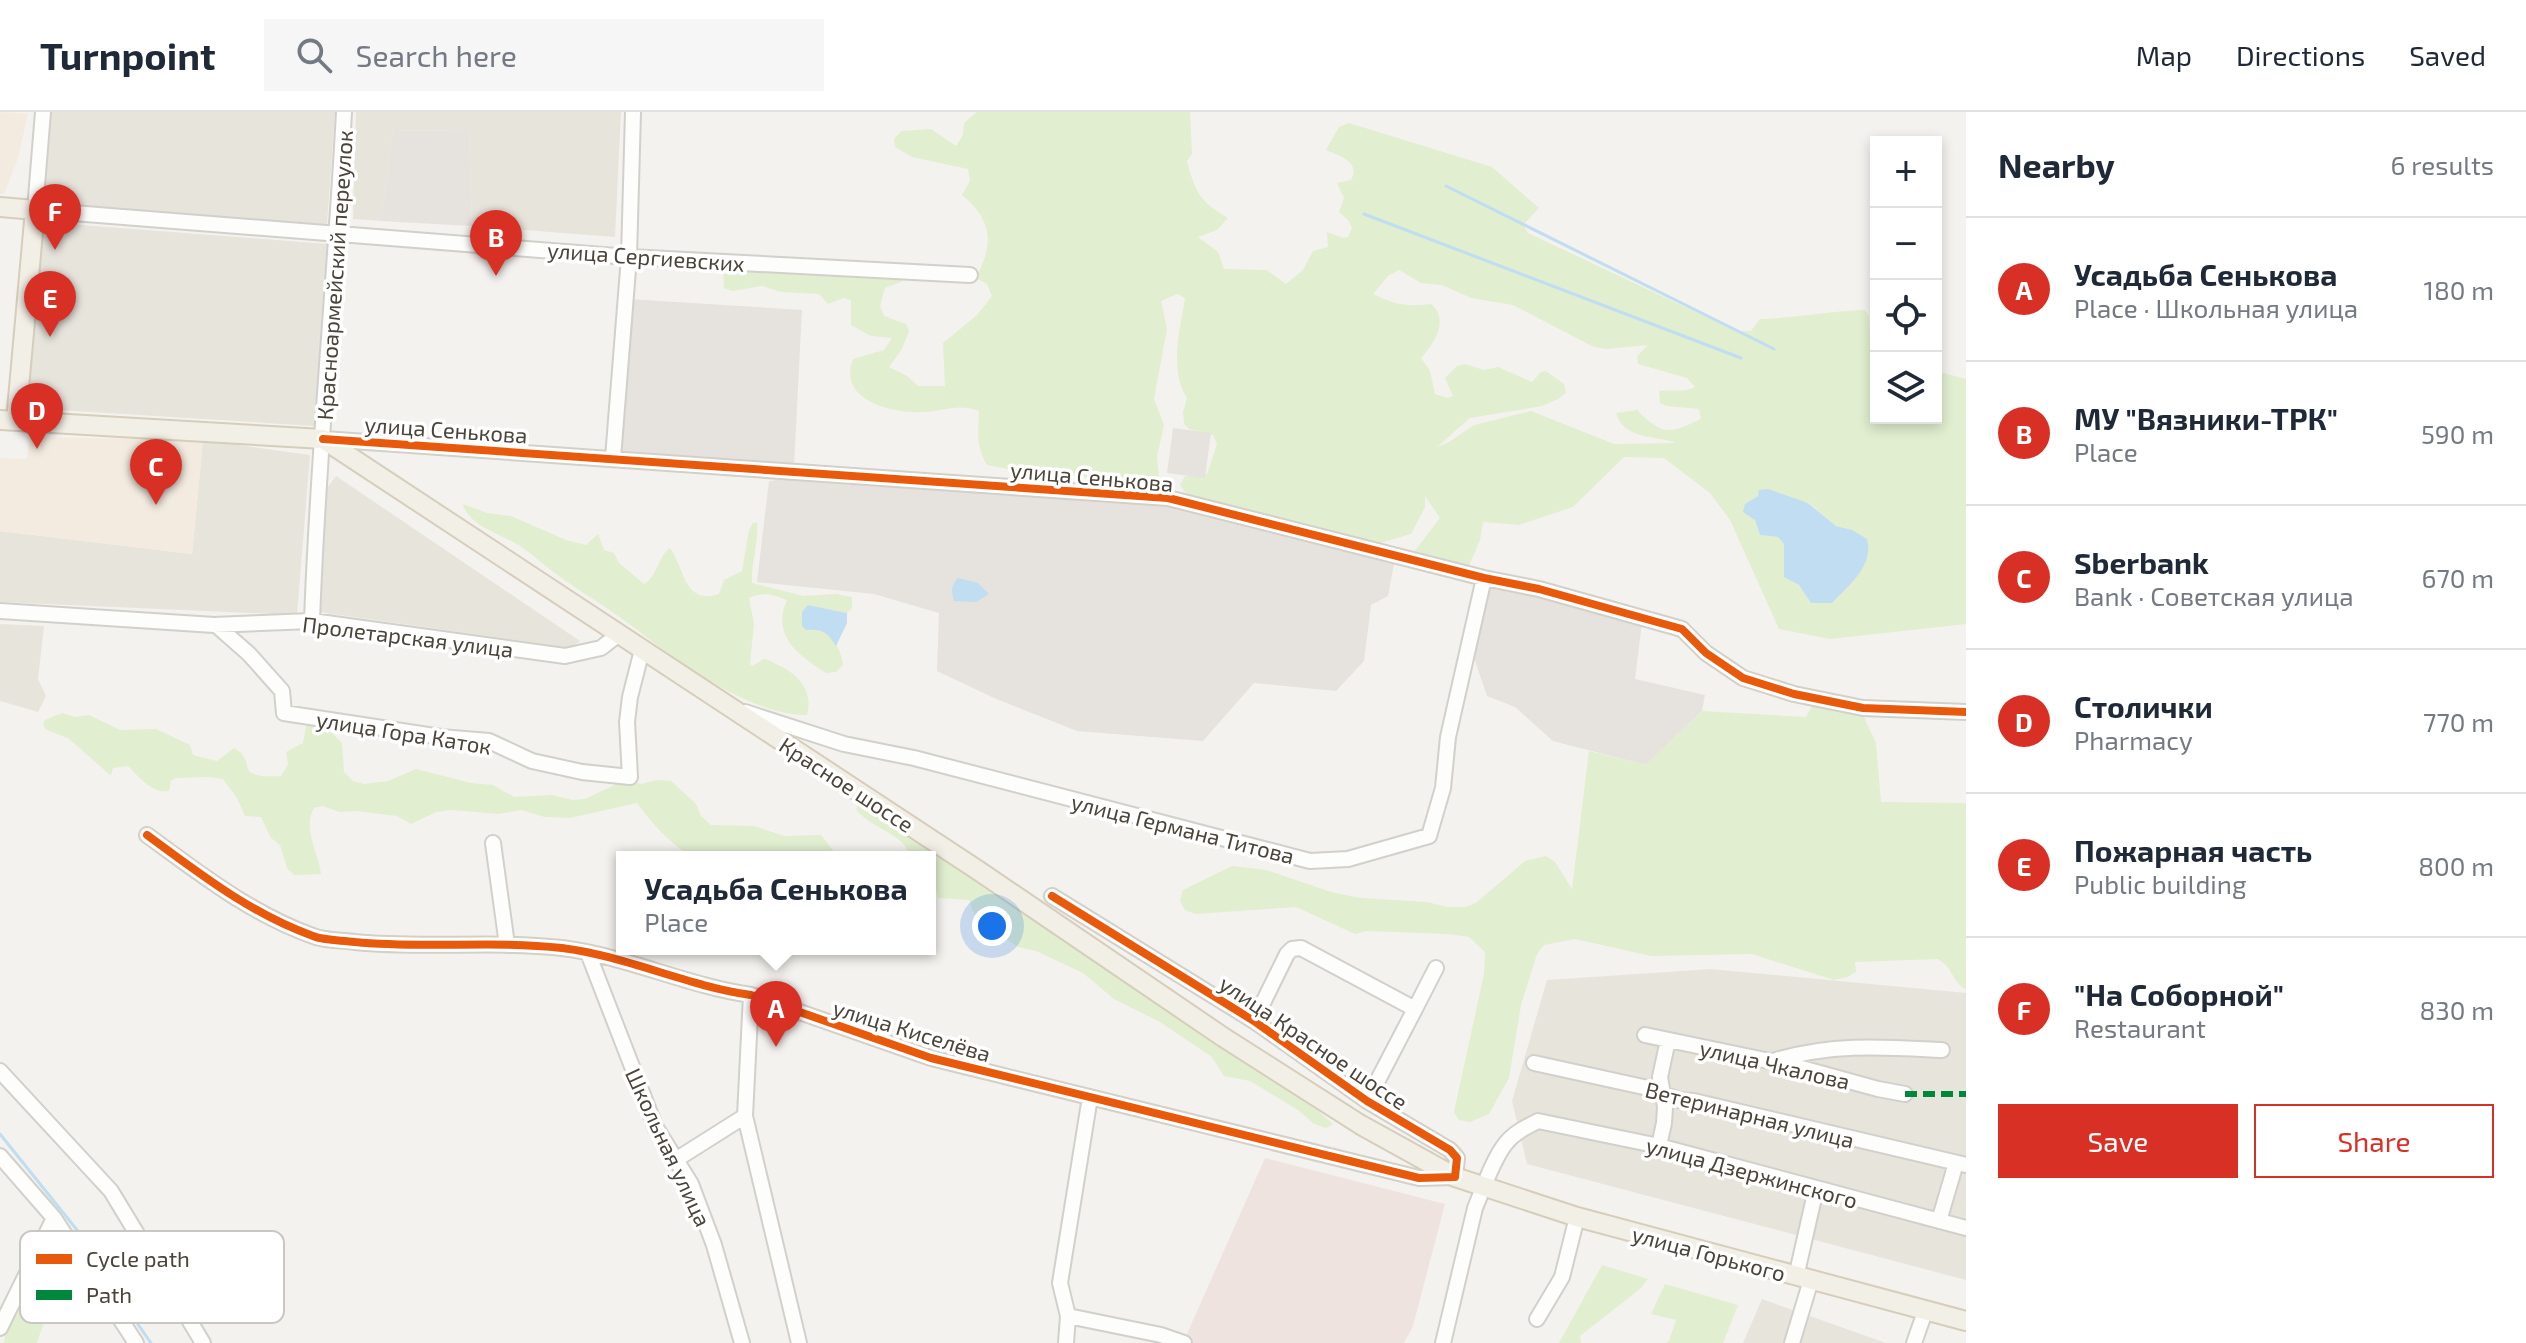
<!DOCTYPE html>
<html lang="en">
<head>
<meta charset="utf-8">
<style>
  :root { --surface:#fff; --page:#f6f6f7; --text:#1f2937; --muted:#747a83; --line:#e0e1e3; --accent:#d93025 }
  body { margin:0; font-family:"Exo 2",sans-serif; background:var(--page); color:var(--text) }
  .controls { position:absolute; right:24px; top:24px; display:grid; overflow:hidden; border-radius:0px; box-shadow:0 4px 12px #0003 }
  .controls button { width:72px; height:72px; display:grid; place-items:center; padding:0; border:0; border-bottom:2px solid var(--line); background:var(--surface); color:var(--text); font:40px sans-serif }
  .you { position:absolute; left:992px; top:814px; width:28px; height:28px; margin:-20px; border:6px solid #fff; border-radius:50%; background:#1a73e8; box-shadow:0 0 0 12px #1a73e833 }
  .badge { display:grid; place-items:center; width:52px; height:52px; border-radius:50%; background:var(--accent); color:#fff; font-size:26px; font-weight:700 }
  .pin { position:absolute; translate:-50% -66px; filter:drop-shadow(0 2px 4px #0008) }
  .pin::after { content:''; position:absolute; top:42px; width:28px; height:24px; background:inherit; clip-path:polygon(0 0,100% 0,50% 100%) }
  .popup { position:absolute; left:616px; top:739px; width:320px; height:104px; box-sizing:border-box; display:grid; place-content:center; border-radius:0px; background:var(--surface); filter:drop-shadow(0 2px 6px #0005); font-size:26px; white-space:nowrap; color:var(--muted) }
  .popup b { font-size:30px; color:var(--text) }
  .popup::after { content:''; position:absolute; left:50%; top:100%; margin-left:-16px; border:16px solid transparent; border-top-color:var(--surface) }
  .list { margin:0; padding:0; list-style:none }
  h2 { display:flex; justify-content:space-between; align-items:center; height:104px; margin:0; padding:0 32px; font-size:34px }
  h2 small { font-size:26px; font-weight:400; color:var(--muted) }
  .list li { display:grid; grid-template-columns:52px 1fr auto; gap:24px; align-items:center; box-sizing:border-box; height:144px; padding:0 32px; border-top:2px solid var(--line) }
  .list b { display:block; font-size:30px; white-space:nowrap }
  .list p { margin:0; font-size:26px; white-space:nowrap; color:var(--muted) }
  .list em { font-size:26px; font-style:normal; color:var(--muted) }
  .actions { display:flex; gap:16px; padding:24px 32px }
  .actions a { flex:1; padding:18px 0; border:2px solid var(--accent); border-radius:0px; text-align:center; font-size:28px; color:var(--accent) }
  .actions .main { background:var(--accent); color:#fff }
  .icon { flex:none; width:44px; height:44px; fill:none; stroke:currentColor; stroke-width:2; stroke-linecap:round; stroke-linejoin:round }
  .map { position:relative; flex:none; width:1966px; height:1231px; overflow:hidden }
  header { display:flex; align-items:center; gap:48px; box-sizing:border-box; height:112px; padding:0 40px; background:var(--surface); border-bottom:2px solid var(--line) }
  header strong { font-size:38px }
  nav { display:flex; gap:44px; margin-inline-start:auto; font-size:28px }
  .search { width:560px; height:72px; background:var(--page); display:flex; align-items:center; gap:20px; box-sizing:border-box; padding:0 28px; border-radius:0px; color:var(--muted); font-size:30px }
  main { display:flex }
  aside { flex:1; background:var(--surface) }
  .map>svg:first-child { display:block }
  .residential { fill:#e7e4dc }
  .commercial { fill:#f3ebdf }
  .industrial { fill:#e6e2de }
  .medical { fill:#eee3df }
  .green { fill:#e1eecf; fill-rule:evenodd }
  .parking { fill:#e6e3df }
  .water { fill:#c0ddf1 }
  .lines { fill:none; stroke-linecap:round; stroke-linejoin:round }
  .stream { stroke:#c0ddf1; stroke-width:3 }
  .minor-casing { stroke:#d2d0cb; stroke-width:18 }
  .major-casing { stroke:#d6cebb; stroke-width:22 }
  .minor { stroke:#fdfdfc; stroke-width:14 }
  .major { stroke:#f2efe6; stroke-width:18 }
  .quiet { stroke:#00873e; stroke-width:6; stroke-dasharray:12 6; stroke-linecap:butt }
  .cycleway-casing { stroke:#fff; stroke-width:13 }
  .cycleway { stroke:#e8590c; stroke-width:8 }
  .labels { text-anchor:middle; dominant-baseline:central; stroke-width:7; stroke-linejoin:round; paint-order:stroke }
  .street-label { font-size:22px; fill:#4b4439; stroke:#fff }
  .key { fill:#fff; stroke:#c9c7c4; stroke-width:2 }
  .key-label { font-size:22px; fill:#4b4439 }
</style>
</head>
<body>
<header>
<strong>Turnpoint</strong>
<div class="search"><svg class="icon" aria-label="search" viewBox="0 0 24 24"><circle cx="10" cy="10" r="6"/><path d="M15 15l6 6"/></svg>Search here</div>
<nav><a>Map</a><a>Directions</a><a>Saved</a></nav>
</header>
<main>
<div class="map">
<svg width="1966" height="1231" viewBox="0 0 1966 1231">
  <rect width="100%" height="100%" fill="#f4f2ee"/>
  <path class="residential" d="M50,0h285l-8,113 -283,-22z
    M356,0h265l-6,125 -143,-11 -3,-96 -76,1 -12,90 -28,-2z
    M42,110l285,22 -13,182 -287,-18z
    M203,328l107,15 -13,160 -297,-13v-71l192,23z
    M336,364l244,165 -9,7 -252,-36 8,-124z
    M0,512l44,2 -6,53 8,17 -8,16 -38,-11z
    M1711,857l255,24v287l-439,-116 -15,-63 35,-121z
    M1762,1187l124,44h-143z"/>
  <path class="commercial" d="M0,0l28,2 -10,44 -14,36h-4z
    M29,325l174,3 -11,114 -192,-23v-73l27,1z"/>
  <path class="industrial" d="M469,18l3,96 -91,-5 12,-90z
    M628,187l174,11 -8,155 -176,-13z
    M784,367l370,23 240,62 -6,32 -17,9 -7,56 -28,30 -82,-8 -51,58 -126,-10 -83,-33 -57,-27 2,-58 -65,-19 -117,-12 12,-101z
    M1490,472l152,38 -7,57 70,16 -3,16 -56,54 -93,-24 -38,-34 -28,-11 -15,-44z"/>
  <path class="medical" d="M1265,1046l180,46 -32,122 -9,17h-221z"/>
  <path class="green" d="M977,0h213l2,42 -5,7c8,31 13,41 41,57l-11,12 -19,7 20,15 6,17 43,1 19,14 17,-14 10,-19 15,-4 -1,-15 16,6 5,-1 4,-9 -4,-8 -9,-8 5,-14 -7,-15 14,-3c10,-18 -11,-24 -25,-30l13,-23 10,-4 143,44 47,41 -16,17 5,8 208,98h15l9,-12c36,-1 69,-8 105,-9l4,7 2,36 5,5v60h60v-47l30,8v245l-136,15 -51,-10 -49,-109 -20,-27 -46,-35 -40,-1 -51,50 -54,18 -36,-3 -3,18 -11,26h-11l-23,-10 -21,-4 26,-34 -15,-22v11l-14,27 -31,9 -95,-19 -76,-20 -22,-9 -7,-10 5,-9 22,-2 10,-30 -4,-9 -24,-6 -5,-5 -1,-12 4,-14c-18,-28 -7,-69 -2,-100l-8,-4 -16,7 6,28 -13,70 10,26 -7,32 2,21c-57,1 -117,-1 -172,-13 -11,-18 -9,-35 -8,-54 -22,-8 -33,0 -55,1 -31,2 -87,-11 -71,-53l31,-9 8,-12 -21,-2 -20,-11v-25l-7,-2 -16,6 -9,-10 -38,-2 -19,-6 -30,5 -8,-3 -1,-20 174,8 6,5 -18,7 -5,18 4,10 22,8 3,7 -7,18 -13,18 18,9 11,10h27l-2,-43 34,-28 15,-19 -5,-12 -11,-6c18,-35 17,-57 -14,-83l8,-14 -2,-12 -56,-12 -17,-10 -1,-8 7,-8 30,-2 25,17 7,-11 1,-12zM1399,158l22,13 21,2 29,13 42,7 81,42 12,2 42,-4 -11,11 1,8 49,14 8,9c-10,6 -24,2 -36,4l1,12 6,3 33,3 2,10c-32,15 -38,17 -64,-9l-21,3c8,27 39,22 60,30l-62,1 -83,-33 -57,14 -25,17 -12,5 33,-29 72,-12 16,-7 8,-6 -2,-9 -18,-13 -5,1 -9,10 -34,-15 -14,3 -19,-6 -8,2 -12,12 8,18 -5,2 -13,-4 -5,-23 -9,-13c13,-14 29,-38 10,-54 -26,3 -34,1 -58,-10l15,-18zM1758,384l50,6 28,24 16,4 -41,73 -12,-18 -15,-8v-33l-6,-7 -18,-2 -5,-15 -10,-16z
    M463,392l24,9 24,3 55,24 20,5 12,-11 6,16 10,3 5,10 25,21c14,-8 13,-26 26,-36 15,20 13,57 49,46l5,-14 18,-9 7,-41 4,-7 4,-1c2,21 -6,41 -5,61l51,13 33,-2 16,3v11l-5,5 -39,-8 -2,25c5,0 10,-2 15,0 13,3 21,24 22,35l-7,7 -10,1c-28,-18 -55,-38 -39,-73 -14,-5 -23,-9 -38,-2l5,26 -4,40 2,2c0,0 11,-6 11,-7 4,0 10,3 13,5 21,9 38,26 31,51 -34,1 -73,-20 -102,-37 -28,-17 -54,-38 -80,-57 -21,-16 -45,-29 -66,-45 -15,-10 -28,-24 -44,-33 -16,-9 -48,-19 -52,-39z
    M1813,592l48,7 15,32 5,59 85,1v187c-15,-10 -12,-21 -28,-31l-83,3 1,10 -9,5 -13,3 -82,-26 -101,2 -76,-17 -31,6 -7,9 -16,51 -12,73 -20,36 -19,8 -11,-2 -5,-8 30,-138 1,-22 -16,-15 -21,-3 -81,-3 -12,3 -59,-27 -101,7 -10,-4 -5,-9 3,-11 49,-24 34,4 65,22 30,6 66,4 20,5h19l11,-5 48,-41 21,-5 9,6 17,27 17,-138 57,14 56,-54 104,6z
    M62,601l13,4 14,-2 31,15 36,-1 34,16 3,10 24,6 17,-13c26,15 -5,30 47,28l7,-12 -2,-12 17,-9 3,-17 17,-2 19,19 2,29 9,9 11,3 24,-3 28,-12 55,14 22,2 21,12 38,-2 21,5 12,-1 40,-19 17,4 14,-4 15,1 25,23 5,12 10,9 43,1 30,10 37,-1 17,22h-147c-22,-15 -38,-32 -54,-54l-67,15 -25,-1 -24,-7 -22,4 -48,-4 -15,2 -25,12 -14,-8 -41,-5 -16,1 -18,-6 -8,2c-12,22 5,45 7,66l-27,1 -7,-7 -7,-23 -9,-7 -10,-21 -16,-1 -8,-18 -14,-19 -13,-2 -34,1 -5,3 -2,10c-17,3 -30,-14 -41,-25l-15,2 -2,7 -2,-1 -41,-36 -21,-8 -4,-5 2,-5z
    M858,693l41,19 22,19 396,267 16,14 -7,4 -12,-4 -16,-14 -48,-29 -26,-5 -12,-19 -52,-35 -46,-23 -31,-26 -47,-22 -18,-4 -14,-9 -7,-11 -21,-7 -7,-20 -31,-2 -4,-21h-4v-20h-25l5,-2c-8,-23 -41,-27 -54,-46z
    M65,1122l10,3 6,7 11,23 37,47 3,9 -2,5c-25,0 -46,-50 -71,-24 -13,12 -17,23 -22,39h-33c3,-25 33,-91 57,-101z
    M1602,1153l46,14 -7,9 -61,48 1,7h-22z
    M1665,1172l73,21 -15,38h-57l3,-2 7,-21 -25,-6z"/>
  <path class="parking" d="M1173,316l38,5 -6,45 -38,-5z"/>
  <path class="water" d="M1768,377l40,14 28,23 16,4 15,9c7,27 -18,46 -35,64h-21l-12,-18 -15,-8v-33l-6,-7 -18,-2 -5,-15 -12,-8 2,-8 13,-8 1,-6z
    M958,466l20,5 11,11 -13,8 -22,-1c-3,-10 -3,-15 4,-23z
    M808,493l39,8v10l-11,23c-9,-14 -13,-17 -30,-16l-4,-4v-14z"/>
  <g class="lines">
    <path class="stream" d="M1446,74l328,163
      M1364,102l377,144
      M0,1022l85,106 18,34 48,69"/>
    <g class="minor-casing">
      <path id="minor" d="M43,0l-8,98 594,47 341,18
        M324,327l844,59 316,80 55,11 143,40 24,24 37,25 51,16 69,14 103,4
        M613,346l16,-201 4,-145
        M0,499l214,14 98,-4 253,35 36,-8 18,-14
        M312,509c6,-170 23,-339 32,-509
        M216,513l33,29 33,37 2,22 157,24 48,4 43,20 50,11 48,5 -3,-55 3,-25 12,-47
        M745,600l99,32 70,14 396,103 38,-2 81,-23 14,-48 5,-51 36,-159
        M147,723c52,38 104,79 166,101 12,5 29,4 42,6 69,7 138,-2 207,6 64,8 125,38 189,47l180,63 488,120 36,-1 2,-19 -7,-8 -83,-49 -113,-80 -202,-125
        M493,731l14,102
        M588,841l67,173 36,58 23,61 28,98
        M751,883l-6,121 54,227
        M1415,897l21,-41
        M1254,909l33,-67 5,-5 9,-1 114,61 -48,92
        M1645,923l153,32 80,22 27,5
        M1776,948c58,-17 107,-13 166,-10
        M1534,951l114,25 31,12 15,1 272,64
        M0,959l111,120 92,152
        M1659,1034l5,-23 1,-16 -5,-30 8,-37
        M0,1044l54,62 82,125
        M677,1047l68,-43
        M1939,1109l17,-58
        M1796,1165l20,-88
        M1068,1204l93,19 23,8
        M1537,1207l25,-42 15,-60
        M0,1216l54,-110
        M1066,1231l2,-27 -8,-33 30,-186
        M1443,1231l32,-135c8,-19 18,-49 31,-65 8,-10 20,-16 32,-22l121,25 307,82
        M1792,1231l19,-63
        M1914,1231l12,-34"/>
    </g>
    <g class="major-casing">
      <path id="major" d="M0,95l35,3 -19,211
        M0,308l323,19 656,432 244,166 138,88 94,52 122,40 389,104"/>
    </g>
    <use href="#minor" class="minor"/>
    <use href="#major" class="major"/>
    <path class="quiet" d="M1905,982h61"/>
    <g class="cycleway-casing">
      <path id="cycleway" d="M323,327l845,59 316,80 55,11 143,40 24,24 37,25 51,16 69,14 103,4
        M147,723c52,38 104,79 166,101 12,5 29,4 42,6 69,7 138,-2 207,6 64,8 125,38 189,47l180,63 488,120 36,-1 2,-19 -7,-8 -83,-49 -113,-80 -202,-125"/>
    </g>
    <use href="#cycleway" class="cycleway"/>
  </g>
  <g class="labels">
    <g class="street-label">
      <text transform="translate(646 144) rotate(4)">улица Сергиевских</text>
      <text transform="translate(334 163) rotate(-86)">Красноармейский переулок</text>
      <text transform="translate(446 317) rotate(4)">улица Сенькова</text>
      <text transform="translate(1092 364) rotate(5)">улица Сенькова</text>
      <text transform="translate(408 524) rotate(7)">Пролетарская улица</text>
      <text transform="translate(404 620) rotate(9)">улица Гора Каток</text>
      <text transform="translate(847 672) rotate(33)">Красное шоссе</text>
      <text transform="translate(1183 716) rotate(14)">улица Германа Титова</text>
      <text transform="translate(912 918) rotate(17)">улица Киселёва</text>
      <text transform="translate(1314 930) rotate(34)">улица Красное шоссе</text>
      <text transform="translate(1775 952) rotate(13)">улица Чкалова</text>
      <text transform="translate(1750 1002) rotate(14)">Ветеринарная улица</text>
      <text transform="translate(669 1035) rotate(65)">Школьная улица</text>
      <text transform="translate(1752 1060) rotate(15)">улица Дзержинского</text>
      <text transform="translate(1709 1141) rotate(15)">улица Горького</text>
    </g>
  </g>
  <rect x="20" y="1119" width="264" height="92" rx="12" class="key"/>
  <rect x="36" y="1142" width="36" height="10" fill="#e8590c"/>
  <rect x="36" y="1178" width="36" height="10" fill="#00873e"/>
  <g class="key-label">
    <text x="86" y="1155">Cycle path</text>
    <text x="86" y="1191">Path</text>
  </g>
</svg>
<div class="controls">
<button>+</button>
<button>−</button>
<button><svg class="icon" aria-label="locate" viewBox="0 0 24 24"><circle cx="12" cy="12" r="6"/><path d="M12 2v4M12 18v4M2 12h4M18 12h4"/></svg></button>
<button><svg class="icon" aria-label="layers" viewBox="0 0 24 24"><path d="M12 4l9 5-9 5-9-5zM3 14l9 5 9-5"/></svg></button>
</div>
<div class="you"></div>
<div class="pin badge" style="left:776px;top:935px">A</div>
<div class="popup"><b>Усадьба Сенькова</b>Place</div>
<div class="pin badge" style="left:496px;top:164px">B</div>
<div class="pin badge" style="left:156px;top:393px">C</div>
<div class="pin badge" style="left:37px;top:337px">D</div>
<div class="pin badge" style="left:50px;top:225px">E</div>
<div class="pin badge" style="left:55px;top:138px">F</div>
</div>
<aside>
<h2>Nearby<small>6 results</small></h2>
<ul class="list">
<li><span class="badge">A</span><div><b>Усадьба Сенькова</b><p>Place · Школьная улица</p></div><em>180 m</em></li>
<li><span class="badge">B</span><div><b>МУ &quot;Вязники-ТРК&quot;</b><p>Place</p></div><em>590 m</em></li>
<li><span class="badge">C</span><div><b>Sberbank</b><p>Bank · Советская улица</p></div><em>670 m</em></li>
<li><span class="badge">D</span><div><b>Столички</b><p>Pharmacy</p></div><em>770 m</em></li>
<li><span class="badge">E</span><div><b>Пожарная часть</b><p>Public building</p></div><em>800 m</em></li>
<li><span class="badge">F</span><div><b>&quot;На Соборной&quot;</b><p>Restaurant</p></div><em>830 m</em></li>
</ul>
<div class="actions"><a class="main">Save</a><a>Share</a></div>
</aside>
</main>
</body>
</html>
